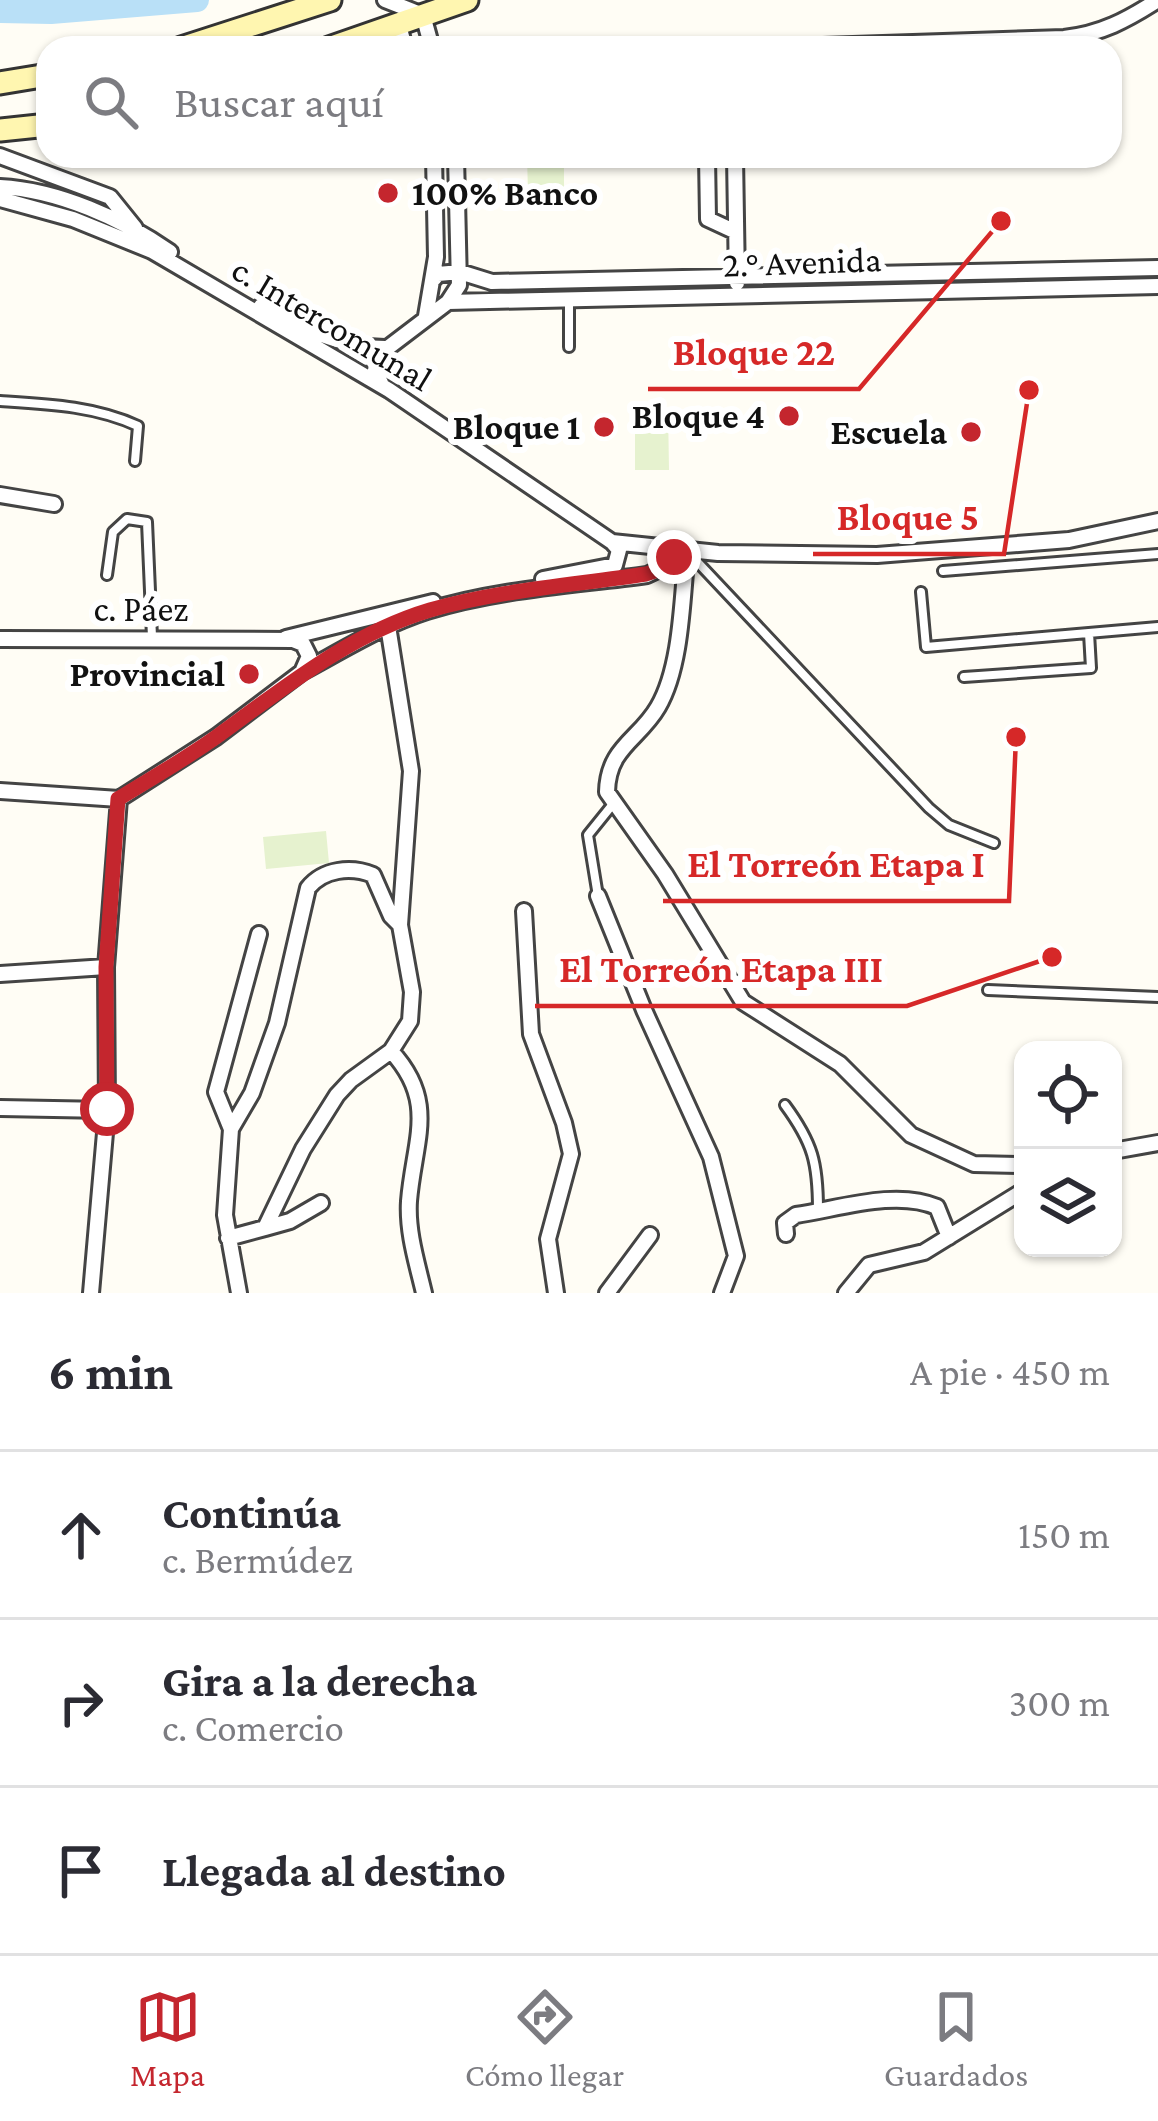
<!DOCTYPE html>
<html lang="es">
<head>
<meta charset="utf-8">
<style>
  :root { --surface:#fff; --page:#f2f2f3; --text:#2b2b33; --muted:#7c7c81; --line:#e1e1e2; --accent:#c4262e }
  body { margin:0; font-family:"Crimson Pro",serif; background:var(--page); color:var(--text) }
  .controls { position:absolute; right:36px; bottom:36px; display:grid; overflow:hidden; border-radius:24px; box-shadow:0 3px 9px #0004 }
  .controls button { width:108px; height:108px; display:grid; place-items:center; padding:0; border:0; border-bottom:3px solid var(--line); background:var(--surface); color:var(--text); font:60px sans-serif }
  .stop { position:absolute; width:36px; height:36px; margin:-27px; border:9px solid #c4262e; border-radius:50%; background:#fff }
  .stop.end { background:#c4262e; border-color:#fff; box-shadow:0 3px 12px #0008 }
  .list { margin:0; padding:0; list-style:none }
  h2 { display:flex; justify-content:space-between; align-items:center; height:156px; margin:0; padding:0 48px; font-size:51px }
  h2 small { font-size:39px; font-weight:400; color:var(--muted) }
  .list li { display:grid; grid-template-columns:78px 1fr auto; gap:36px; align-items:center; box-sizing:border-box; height:168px; padding:0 48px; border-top:3px solid var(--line) }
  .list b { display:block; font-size:45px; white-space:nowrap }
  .list p { margin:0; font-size:39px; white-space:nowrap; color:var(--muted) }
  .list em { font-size:39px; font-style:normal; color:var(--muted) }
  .icon { flex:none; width:66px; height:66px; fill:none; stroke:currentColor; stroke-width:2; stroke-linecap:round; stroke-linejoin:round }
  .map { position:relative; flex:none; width:1158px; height:1293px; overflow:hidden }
  .search { position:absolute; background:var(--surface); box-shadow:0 3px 9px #0004; left:36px; right:36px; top:36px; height:132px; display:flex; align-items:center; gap:30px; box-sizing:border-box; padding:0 42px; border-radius:36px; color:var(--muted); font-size:45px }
  .sheet { height:660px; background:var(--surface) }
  nav { display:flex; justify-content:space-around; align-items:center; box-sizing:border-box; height:168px; border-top:3px solid var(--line); background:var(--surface); font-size:33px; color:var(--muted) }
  nav a { display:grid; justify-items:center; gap:6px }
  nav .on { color:var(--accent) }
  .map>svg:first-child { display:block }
  .pitch { fill:#e6f2cf }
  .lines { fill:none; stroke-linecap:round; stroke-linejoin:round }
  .river { stroke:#b9e0f7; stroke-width:24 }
  .lane-casing { stroke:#444; stroke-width:14 }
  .street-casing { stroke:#444; stroke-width:20 }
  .secondary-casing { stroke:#333; stroke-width:27 }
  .lane { stroke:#fff; stroke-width:8 }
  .street { stroke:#fff; stroke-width:14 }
  .secondary { stroke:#fff6b0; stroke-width:21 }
  .route { stroke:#c4262e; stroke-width:15 }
  .poi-dot { fill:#c4262e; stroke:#fff; stroke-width:4.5 }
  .labels { text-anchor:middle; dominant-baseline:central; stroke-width:12; stroke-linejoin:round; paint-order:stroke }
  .poi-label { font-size:36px; font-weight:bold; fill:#111; stroke:#fff; text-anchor:end }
  .street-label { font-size:36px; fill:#111; stroke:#fff }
  .leader { fill:none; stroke:#d62828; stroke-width:4.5 }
  .callout-dot { fill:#d62828; stroke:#fff; stroke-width:4.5 }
  .callout-label { font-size:39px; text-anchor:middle; font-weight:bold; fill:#d62828; stroke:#fff; stroke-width:12; stroke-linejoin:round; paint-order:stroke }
</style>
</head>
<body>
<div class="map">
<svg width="1158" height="1293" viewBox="0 0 1158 1293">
  <rect width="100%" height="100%" fill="#fffdf5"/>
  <path class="pitch" d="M527,156h37v36l-36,1z
    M635,408h33l1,62h-34z
    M326,831l3,32 -63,6 -3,-32z"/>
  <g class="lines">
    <path class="river" d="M0,11l51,1 146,-12"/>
    <g class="lane-casing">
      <path id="lane" d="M569,347v-47
        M0,401c47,3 95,5 138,25l-3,35
        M688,552l241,256 20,17 45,18
        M943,571l215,-17
        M107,575l6,-43 14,-13 20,3 5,115
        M921,592l5,55 232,-20
        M964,677l127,-9 -2,-35
        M598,896l-10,-61 25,-31
        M988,990l170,7
        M785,1105c28,38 33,58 33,105"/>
    </g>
    <g class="street-casing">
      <path id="street" d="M385,0l38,15 9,33
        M398,21l7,27
        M761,48l303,-10c37,-4 63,-18 94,-38
        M0,156l110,41 25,31
        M707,156l1,63 28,13
        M735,156l2,127
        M0,187c58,3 123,32 170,65
        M0,199l73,20 79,32 237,139 223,152 106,11 159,2 192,-15 89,-19
        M434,279l4,-5 22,-2 32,10 666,-14
        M448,302l710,-16
        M261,306c41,20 78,42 124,42
        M426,316l10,-59 -2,-101
        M381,383l-6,-12 2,-15 71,-54 11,-17 -3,-129
        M0,495l54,9
        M687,550c-5,47 -5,116 -29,157 -19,33 -50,40 -51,85l58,82 78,128 97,62 71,71 63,29 49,1
        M543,579l72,-14 4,-15 -7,-8
        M286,638l147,-36
        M0,639l293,1 10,4 6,12 -7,16 -86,65 -97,62 -119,-8
        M302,672c41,-22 81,-47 125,-61 71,-22 147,-26 220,-36l17,-8 11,-18
        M598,896l46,114 67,147 25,99 -14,37
        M524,911l7,123 33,89 7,31 -23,85 8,54
        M0,974l106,-7
        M391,1051c47,51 23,89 18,150 -2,31 8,62 15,92
        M0,1108l107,2
        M231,1129l-15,-37 43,-158
        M1113,1151l45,-8
        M265,1228l25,-7 31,-18
        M786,1234l-1,-11 11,-8c42,-6 100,-26 141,-8l12,30
        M228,1238l37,-10 38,-79 34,-54 14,-15 40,-29 19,-30 2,-29 -12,-67 11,-154 -23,-145
        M91,1293l16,-183 -1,-143 13,-168
        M239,1293l-14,-78 6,-86 21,-36 25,-70 31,-135c15,-19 43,-22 65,-13l18,41 9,9
        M607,1293l43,-58
        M846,1293l23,-28 55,-13 99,-61"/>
    </g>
    <g class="secondary-casing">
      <path id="secondary" d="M181,48l149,-48
        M329,48l138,-48
        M0,83l48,-8
        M0,130l48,-5"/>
    </g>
    <use href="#lane" class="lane"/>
    <use href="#street" class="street"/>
    <use href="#secondary" class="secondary"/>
  </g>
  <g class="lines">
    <path class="route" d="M107,1109l-1,-142 12,-168c34,-21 69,-41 101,-64 66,-48 131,-101 211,-125 70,-20 144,-25 216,-36l18,-6 10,-11"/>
  </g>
  <g class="poi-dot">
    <circle cx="388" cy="193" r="12"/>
    <circle cx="789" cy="416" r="12"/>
    <circle cx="604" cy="427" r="12"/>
    <circle cx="971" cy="432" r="12"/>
    <circle cx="249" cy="674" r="12"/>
  </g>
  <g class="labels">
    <g class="poi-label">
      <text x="412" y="193" text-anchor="start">100% Banco</text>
      <text x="765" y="416">Bloque 4</text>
      <text x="580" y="427">Bloque 1</text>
      <text x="947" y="432">Escuela</text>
      <text x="225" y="674">Provincial</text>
    </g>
    <g class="street-label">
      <text transform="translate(802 262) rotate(-2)">2.° Avenida</text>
      <text transform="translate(332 324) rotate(31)">c. Intercomunal</text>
      <text x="141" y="609">c. Páez</text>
    </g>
  </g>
  <path class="leader" d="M1001 221L859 389H648M1029 390L1004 554H813M1016 737L1009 901H663M1052 957L907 1006H535"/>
  <g class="callout-dot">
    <circle cx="1001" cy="221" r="12"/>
    <circle cx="1029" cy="390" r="12"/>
    <circle cx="1016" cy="737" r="12"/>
    <circle cx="1052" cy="957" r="12"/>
  </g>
  <g class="callout-label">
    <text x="754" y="365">Bloque 22</text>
    <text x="908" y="530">Bloque 5</text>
    <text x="836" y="877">El Torreón Etapa I</text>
    <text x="721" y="982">El Torreón Etapa III</text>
  </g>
</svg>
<div class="controls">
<button><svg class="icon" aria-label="locate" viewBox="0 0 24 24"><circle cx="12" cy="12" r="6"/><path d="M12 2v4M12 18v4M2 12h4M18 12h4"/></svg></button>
<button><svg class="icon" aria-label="layers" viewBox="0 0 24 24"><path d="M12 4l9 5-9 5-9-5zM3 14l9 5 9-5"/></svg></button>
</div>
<div class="stop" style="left:107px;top:1109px"></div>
<div class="stop end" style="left:674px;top:557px"></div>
<div class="search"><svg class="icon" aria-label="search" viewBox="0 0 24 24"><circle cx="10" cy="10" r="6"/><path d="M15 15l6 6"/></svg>Buscar aquí</div>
</div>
<section class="sheet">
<h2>6 min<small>A pie · 450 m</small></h2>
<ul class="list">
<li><svg class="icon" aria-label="ahead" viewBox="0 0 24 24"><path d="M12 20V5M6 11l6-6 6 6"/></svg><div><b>Continúa</b><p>c. Bermúdez</p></div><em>150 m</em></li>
<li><svg class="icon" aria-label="right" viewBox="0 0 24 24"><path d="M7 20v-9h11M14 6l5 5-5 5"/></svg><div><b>Gira a la derecha</b><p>c. Comercio</p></div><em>300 m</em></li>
<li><svg class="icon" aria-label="arrive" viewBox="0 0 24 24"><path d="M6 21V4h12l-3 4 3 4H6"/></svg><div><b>Llegada al destino</b></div></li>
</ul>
</section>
<nav>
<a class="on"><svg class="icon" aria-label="map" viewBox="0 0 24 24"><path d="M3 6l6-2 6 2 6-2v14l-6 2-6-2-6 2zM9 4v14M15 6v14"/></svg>Mapa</a>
<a><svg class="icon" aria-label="directions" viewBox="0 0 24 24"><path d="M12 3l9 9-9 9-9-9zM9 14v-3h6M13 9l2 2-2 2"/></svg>Cómo llegar</a>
<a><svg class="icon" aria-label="saved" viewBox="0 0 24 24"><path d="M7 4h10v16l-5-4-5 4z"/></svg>Guardados</a>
</nav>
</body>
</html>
